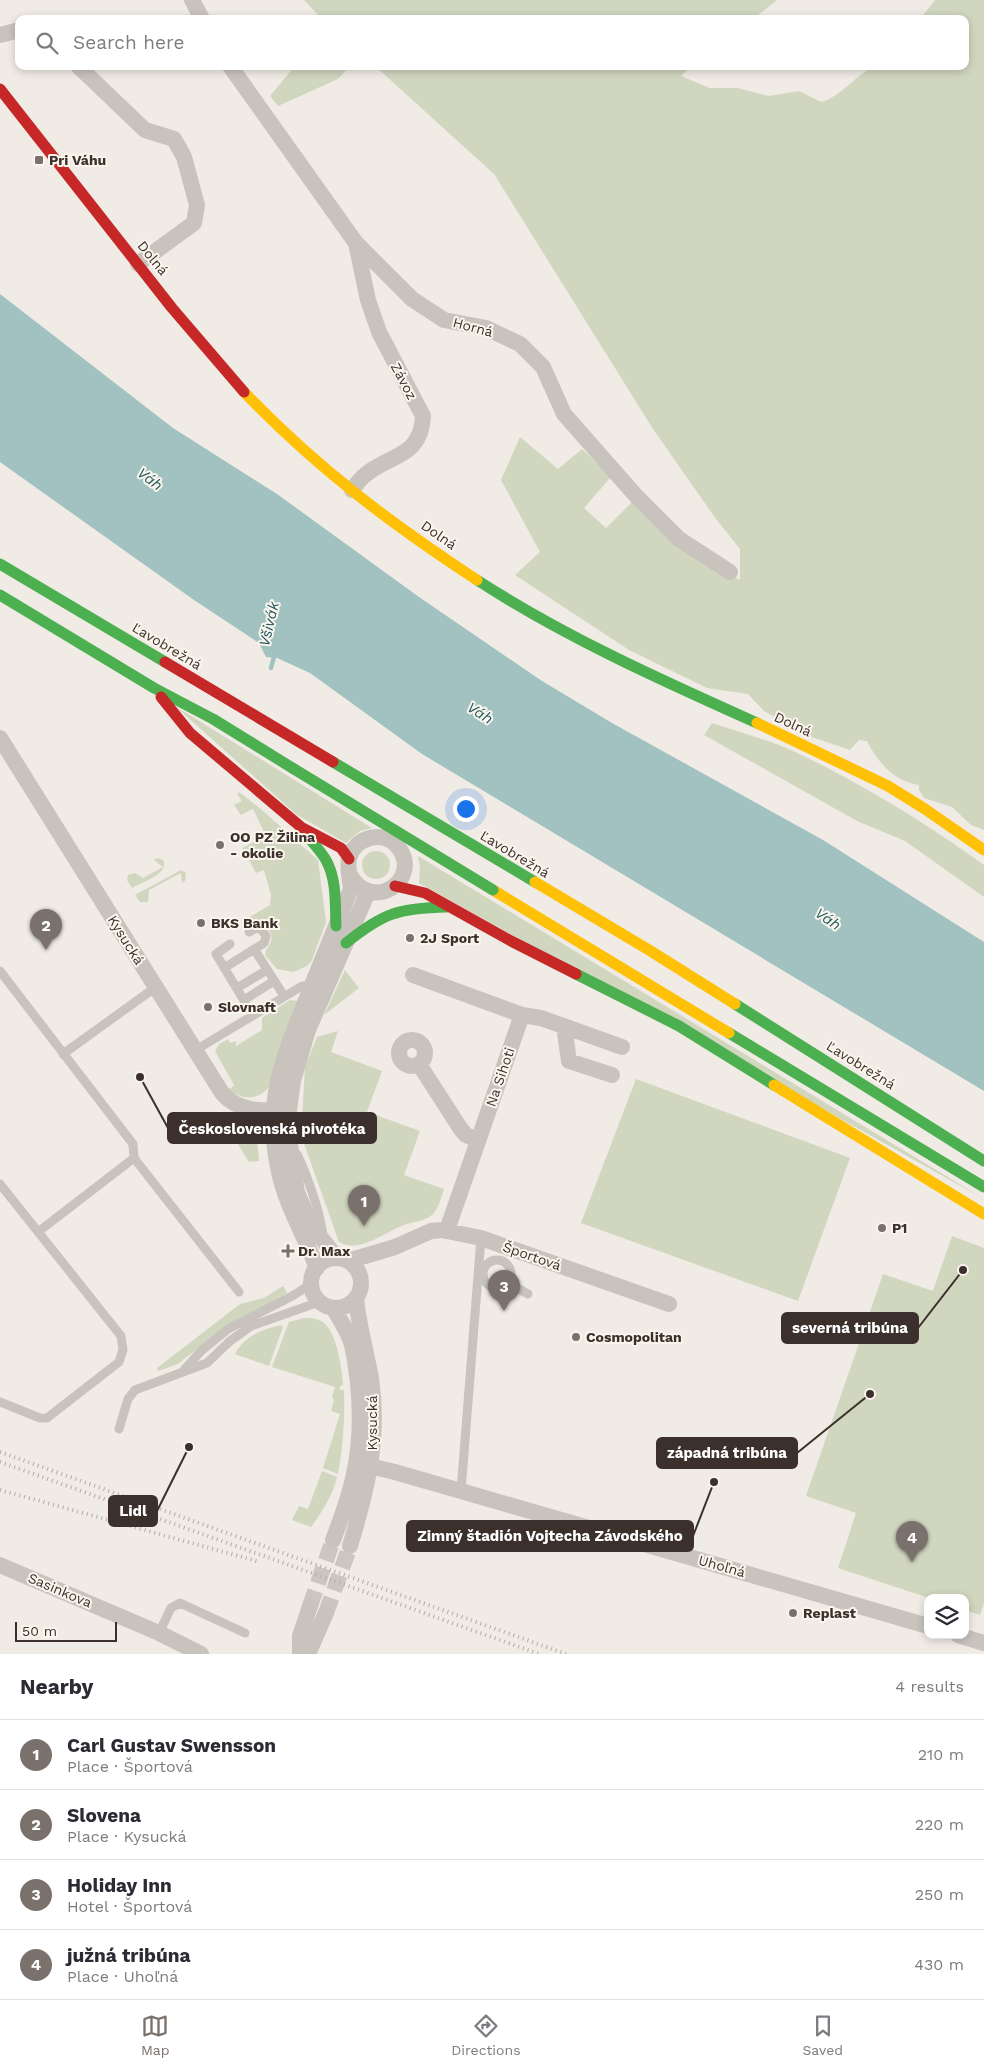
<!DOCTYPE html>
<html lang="en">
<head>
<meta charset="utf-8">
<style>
  :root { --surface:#fff; --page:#f2f2f3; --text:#2b2b33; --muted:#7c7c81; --line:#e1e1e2; --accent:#7a716c }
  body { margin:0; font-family:"Work Sans",sans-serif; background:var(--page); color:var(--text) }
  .controls { position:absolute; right:15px; bottom:15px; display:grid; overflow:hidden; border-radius:10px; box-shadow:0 2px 8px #0003 }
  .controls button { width:45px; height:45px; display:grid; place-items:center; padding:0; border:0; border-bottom:1px solid var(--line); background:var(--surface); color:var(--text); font:25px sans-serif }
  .scale { position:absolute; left:15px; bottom:12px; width:102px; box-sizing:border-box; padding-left:5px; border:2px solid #3b302b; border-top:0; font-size:14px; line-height:18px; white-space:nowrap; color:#3b302b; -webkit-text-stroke:4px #fbf5ee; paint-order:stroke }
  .you { position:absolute; left:465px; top:808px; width:18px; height:18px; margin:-12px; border:4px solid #fff; border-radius:50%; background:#1a73e8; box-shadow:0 0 0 8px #1a73e833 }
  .badge { display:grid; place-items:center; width:32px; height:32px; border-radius:50%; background:var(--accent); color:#fff; font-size:16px; font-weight:700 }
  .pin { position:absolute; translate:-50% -41px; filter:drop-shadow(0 1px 2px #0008) }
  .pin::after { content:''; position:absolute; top:26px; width:18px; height:15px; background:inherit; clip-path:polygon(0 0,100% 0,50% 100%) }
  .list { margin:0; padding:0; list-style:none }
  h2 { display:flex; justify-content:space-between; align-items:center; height:65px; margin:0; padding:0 20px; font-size:21px }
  h2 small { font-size:16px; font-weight:400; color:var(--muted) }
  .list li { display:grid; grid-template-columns:32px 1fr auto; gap:15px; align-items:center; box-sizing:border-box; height:70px; padding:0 20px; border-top:1px solid var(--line) }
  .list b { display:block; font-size:19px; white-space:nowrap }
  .list p { margin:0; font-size:16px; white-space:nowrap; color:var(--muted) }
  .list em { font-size:16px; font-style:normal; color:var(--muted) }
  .icon { flex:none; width:28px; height:28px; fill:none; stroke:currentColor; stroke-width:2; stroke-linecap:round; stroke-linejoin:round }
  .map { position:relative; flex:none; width:984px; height:1654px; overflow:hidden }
  .search { position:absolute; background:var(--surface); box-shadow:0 2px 8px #0003; left:15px; right:15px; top:15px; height:55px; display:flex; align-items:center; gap:12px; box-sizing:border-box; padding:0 18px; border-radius:10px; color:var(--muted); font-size:19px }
  .sheet { height:345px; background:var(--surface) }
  nav { display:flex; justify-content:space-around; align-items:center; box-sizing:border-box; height:70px; border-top:1px solid var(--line); background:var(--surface); font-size:14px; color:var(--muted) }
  nav a { display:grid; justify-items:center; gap:2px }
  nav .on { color:var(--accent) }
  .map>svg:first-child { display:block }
  .green { fill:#d1d6bf }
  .water { fill:#a1c2c1 }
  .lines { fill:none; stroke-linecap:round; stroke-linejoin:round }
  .stream { stroke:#a1c2c1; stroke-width:4.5 }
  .street-tunnel { stroke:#ccc6c0; stroke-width:16; stroke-dasharray:16 8; stroke-linecap:butt }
  .lane { stroke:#c9c3be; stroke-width:9 }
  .street { stroke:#c9c3be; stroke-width:16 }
  .fast { stroke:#4caf50; stroke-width:11 }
  .slow { stroke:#ffc107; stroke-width:11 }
  .jam { stroke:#c62828; stroke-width:11 }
  .rail { stroke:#b1aca8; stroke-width:4; stroke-dasharray:1 4; stroke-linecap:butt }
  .fast-bridge { stroke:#4caf50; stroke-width:11 }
  .poi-dot { fill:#7a716c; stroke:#fbf5ee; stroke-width:2 }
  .labels { text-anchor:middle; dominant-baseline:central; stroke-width:4; stroke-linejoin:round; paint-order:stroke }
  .poi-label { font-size:14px; font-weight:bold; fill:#3b302b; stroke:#fbf5ee; text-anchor:start }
  .street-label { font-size:14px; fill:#3b302b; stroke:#fbf5ee }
  .water-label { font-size:15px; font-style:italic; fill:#1f5a5e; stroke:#fbf5ee }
  .leader { fill:none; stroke:#3b302b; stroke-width:2 }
  .callout-dot { fill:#3b302b; stroke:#fbf5ee; stroke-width:2 }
  .callout { fill:#3b302b; stroke:#3b302b; stroke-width:2 }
  .callout-label { font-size:15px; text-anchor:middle; font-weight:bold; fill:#fff }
</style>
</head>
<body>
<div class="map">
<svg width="984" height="1654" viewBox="0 0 984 1654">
  <rect width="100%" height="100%" fill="#f0ebe5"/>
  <path class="green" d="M304,0h473l-24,19h-431z
    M935,0h49v830l-13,-5 -19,-18 -28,-9 -5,-8v-5c-25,-4 -41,-22 -52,-44l-8,-1 -9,10 -44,-15 -42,-24 -16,-17 -41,-6 -78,-38 -114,-75 25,-23 -39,-72 19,-43 38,32 24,-20 29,28 -27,31 22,20 26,-26 60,53 48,25v-31l-24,-30 -63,-90 -159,-255 -119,-108h317l-11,10 29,12h28l31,8 30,-5 22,11c21,-6 32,-25 51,-34 9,-5 78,-2 93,-2v-47h-45z
    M295,66h55l-12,13 -60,27 -8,-10z
    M175,706l197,122 -12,3 -14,12 -49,-28z
    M712,723c26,9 54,16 79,27 68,32 132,71 193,115v32l-79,-56 -48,-20 -153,-86z
    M239,792l23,18 56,50 8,62 -14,38 -5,6 -14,6 -16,-3 -12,-14 1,-5c6,-6 10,-21 -4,-22 -4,-1 -9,2 -13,2l-6,-9 27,-16 1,-10 -7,-25 -8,3 -14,-25 24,-12 -13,-27 -12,6 -7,-10 8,-4 -5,-7z
    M362 865a14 14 0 1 1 28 0a14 14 0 1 1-28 0Z
    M418,856l566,343 -565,-316 1,-15z
    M157,858l6,2c7,14 -21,22 -31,28l-5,-8 1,-5 7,-2 8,5 20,-11 -9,-7z
    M181,870l5,3 -1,8 -3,2 -1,-10 -32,17 -1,12h-8l-5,-7z
    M345,970l14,18 -35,27z
    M290,1000l7,1 1,2 -28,83c-12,15 -27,14 -41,4l5,-5 -19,-34 4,-7 9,-5 2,4 6,-2v5l26,-16v-12z
    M338,1031l-7,21 51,19 -15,41 53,19 -16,44 40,14c-3,8 -5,19 -11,25 -8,8 -19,7 -29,11 -20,7 -43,29 -65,17l-38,-107 4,-68 12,-30z
    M636,1079l214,79 -52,143 -217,-78z
    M229,1125l24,5 4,8 2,23 -10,1 -22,-36z
    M952,1236l32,12v355l-4,12 -15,-5v-12h-36l-91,-30 18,-55 -50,-17 77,-222 50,17z
    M283,1286l4,7 -70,40 -39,31 -20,7 -1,-3 83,-64 24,-6z
    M304,1318c7,0 13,0 19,4 14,10 19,47 20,63l-3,1v4h4c1,29 -1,55 -6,84l-15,-6 17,-54 -9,-3 3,-11 -2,-3 3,-10 -63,-20 17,-45z
    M281,1325l2,2 -14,39 -34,-12c9,-18 28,-25 46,-29z
    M322,1471l15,6c-4,18 -15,35 -26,50l-19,-7 7,-14 9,3z"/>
  <path class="water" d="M0,294l173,134 104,66 142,103 123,84 70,42 211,117 161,102v149l-562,-337 -112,-81 -33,-15 -11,-1 -7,-14 -65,-43 -194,-138z"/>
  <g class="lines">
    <path class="stream" d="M271,668l4,-15"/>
    <path class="street-tunnel" d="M310,1606l23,-66
      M326,1613l24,-67"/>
    <path class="lane" d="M230,944l-14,10 36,60
      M254,949l30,47
      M224,968l40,-25 2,-7 -4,-6 -6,-2 -7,4
      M0,971l133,173 1,14 -96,74
      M237,988l30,-18
      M244,1000l30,-19
      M194,1051l108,-65 10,2
      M63,1054l93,-67
      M297,1154c10,21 24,60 26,83
      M134,1158l105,134
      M0,1184l121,152 2,14 -4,12 -72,56h-7l-40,-16
      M483 1274a14 14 0 1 1 28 0a14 14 0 1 1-28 0Z
      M508,1283l20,11
      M184,1370l17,-19 27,-22 66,-34 17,-11
      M119,1429l9,-30 7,-9 72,-27 23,-22 21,-15 68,-24
      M461,1491l20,-253
      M159,1633l12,-25 9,-5 65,30"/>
    <path class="street" d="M192,0l10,19
      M0,35l19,-5
      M78,66l67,64 29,9 10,18 13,48 -3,18 -56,41
      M230,66l126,177 56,56 32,21 42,8 34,16 23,23 21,47 73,83 42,42 51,33
      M352,490c4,-5 8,-11 13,-15 25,-21 56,-17 58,-59l-44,-84 -11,-32 -12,-57
      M0,738l222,355c17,20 42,18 67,17
      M413,975l109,40 19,3 81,29
      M564,1026l5,35 43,14
      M399 1053a13 13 0 1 1 26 0a13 13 0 1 1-26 0Z
      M419,1064l41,64 6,7 11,5
      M447,1230l75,-215
      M311 1283a25 25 0 1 1 50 0a25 25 0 1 1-50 0Z
      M337,1258l-26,-33 -14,-33 -8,-54v-28l4,-29 15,-51 60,-138
      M348,1261l47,-14 36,-16 11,-1 39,8 188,66
      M317,1268c-12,-32 -31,-62 -38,-96 -17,-74 7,-121 33,-187 13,-32 26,-64 39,-96 -1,-10 -4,-21 -2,-31 6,-21 35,-29 49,-11 25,31 -25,68 -48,28
      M357,1463l38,9 533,154
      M333,1540c22,-56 31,-95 25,-157 -2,-13 -3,-28 -7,-41 -4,-12 -11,-23 -18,-34
      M350,1546c17,-56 30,-108 21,-168 -5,-27 -12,-52 -15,-79
      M0,1565l159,68 42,21
      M958,1635l26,8
      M300,1654v-18l10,-30
      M308,1654l18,-41"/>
    <path class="fast" d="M0,564l165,98
      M477,580c88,57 184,100 280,143
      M0,595l154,93 59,31 81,50
      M333,762l202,120
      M304,832c7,9 16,18 22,28 11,20 9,44 10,66
      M346,943c37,-30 53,-35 101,-36
      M576,974l103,52 95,59
      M735,1004l249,157
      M729,1033l255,154"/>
    <path class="slow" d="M244,392c72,75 146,131 233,188
      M757,723l131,63 37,23 59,41
      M535,882l114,68 86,54
      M493,890l236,143
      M774,1085l210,129"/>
    <path class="jam" d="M0,89l172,219 72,84
      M165,662l168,100
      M161,697l29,36 111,94 40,21 8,11
      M395,886l30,7 86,48 65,33"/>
    <path class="rail" d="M0,1452l566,202
      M0,1462l539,192
      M0,1490l260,72"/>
    <path class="fast-bridge" d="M294,769l199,121"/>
  </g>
  <g class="poi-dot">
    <rect x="34" y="155" width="10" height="10" rx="2.5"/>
    <circle cx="220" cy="845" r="5"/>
    <circle cx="201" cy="923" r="5"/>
    <circle cx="410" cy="938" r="5"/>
    <circle cx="208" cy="1007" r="5"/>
    <circle cx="882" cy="1228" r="5"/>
    <path d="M285.5 1243.5h5v5h5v5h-5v5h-5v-5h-5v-5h5z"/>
    <circle cx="576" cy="1337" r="5"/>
    <circle cx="793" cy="1613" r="5"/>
  </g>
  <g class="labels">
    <g class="poi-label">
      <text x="49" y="160">Pri Váhu</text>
      <text x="230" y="837">OO PZ Žilina<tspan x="230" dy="16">- okolie</tspan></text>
      <text x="211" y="923">BKS Bank</text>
      <text x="420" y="938">2J Sport</text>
      <text x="218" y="1007">Slovnaft</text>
      <text x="892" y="1228">P1</text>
      <text x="298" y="1251">Dr. Max</text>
      <text x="586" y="1337">Cosmopolitan</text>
      <text x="803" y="1613">Replast</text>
    </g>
    <g class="street-label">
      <text transform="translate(153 258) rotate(51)">Dolná</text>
      <text transform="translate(473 327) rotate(15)">Horná</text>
      <text transform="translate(404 381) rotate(62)">Závoz</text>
      <text transform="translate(439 535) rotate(35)">Dolná</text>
      <text transform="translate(167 646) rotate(31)">Ľavobrežná</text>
      <text transform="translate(793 724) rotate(25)">Dolná</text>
      <text transform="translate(515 854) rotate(31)">Ľavobrežná</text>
      <text transform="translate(126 940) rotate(58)">Kysucká</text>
      <text transform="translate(861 1065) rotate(32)">Ľavobrežná</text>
      <text transform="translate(500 1077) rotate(-71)">Na Sihoti</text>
      <text transform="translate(532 1256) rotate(19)">Športová</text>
      <text transform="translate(372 1423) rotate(-90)">Kysucká</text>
      <text transform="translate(722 1566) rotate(16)">Uhoľná</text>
      <text transform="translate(60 1590) rotate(23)">Sasinkova</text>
    </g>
    <g class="water-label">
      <text transform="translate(150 479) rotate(37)">Váh</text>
      <text transform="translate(269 624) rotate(-77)">Všivák</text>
      <text transform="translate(480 713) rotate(32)">Váh</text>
      <text transform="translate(828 919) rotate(34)">Váh</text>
    </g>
  </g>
  <path class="leader" d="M140 1077L168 1128M963 1270L918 1328M870 1394L797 1453M189 1447L157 1511M714 1482L693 1536"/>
  <g class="callout-dot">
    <circle cx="140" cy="1077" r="5"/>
    <circle cx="963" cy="1270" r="5"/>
    <circle cx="870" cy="1394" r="5"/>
    <circle cx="189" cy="1447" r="5"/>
    <circle cx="714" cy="1482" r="5"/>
  </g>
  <g class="callout">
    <rect x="168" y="1113" width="208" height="30" rx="5"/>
    <rect x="782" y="1313" width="136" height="30" rx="5"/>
    <rect x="657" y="1438" width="140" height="30" rx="5"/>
    <rect x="109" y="1496" width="48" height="30" rx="5"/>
    <rect x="407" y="1521" width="286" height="30" rx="5"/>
  </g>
  <g class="callout-label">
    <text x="272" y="1134">Československá pivotéka</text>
    <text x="850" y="1333">severná tribúna</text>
    <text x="727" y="1458">západná tribúna</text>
    <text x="133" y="1516">Lidl</text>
    <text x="550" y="1541">Zimný štadión Vojtecha Závodského</text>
  </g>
</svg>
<div class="controls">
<button><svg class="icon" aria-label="layers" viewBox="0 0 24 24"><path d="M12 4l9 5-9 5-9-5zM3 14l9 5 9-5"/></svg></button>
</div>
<div class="scale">50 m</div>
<div class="you"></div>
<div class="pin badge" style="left:364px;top:1226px">1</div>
<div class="pin badge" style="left:46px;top:950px">2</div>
<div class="pin badge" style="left:504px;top:1311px">3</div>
<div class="pin badge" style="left:912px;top:1562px">4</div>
<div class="search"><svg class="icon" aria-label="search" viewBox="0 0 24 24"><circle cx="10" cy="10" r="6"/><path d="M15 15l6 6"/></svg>Search here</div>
</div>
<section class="sheet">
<h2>Nearby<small>4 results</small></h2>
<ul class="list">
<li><span class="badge">1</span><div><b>Carl Gustav Swensson</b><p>Place · Športová</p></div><em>210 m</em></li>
<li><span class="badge">2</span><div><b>Slovena</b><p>Place · Kysucká</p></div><em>220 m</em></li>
<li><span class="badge">3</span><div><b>Holiday Inn</b><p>Hotel · Športová</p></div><em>250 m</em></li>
<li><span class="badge">4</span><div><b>južná tribúna</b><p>Place · Uhoľná</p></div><em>430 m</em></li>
</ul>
</section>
<nav>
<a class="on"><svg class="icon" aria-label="map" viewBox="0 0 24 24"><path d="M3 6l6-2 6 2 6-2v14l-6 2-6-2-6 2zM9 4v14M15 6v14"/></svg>Map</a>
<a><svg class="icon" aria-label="directions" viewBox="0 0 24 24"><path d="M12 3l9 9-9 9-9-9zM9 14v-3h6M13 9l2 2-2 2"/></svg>Directions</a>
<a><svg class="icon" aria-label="saved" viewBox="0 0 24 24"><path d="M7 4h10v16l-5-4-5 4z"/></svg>Saved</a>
</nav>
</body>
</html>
